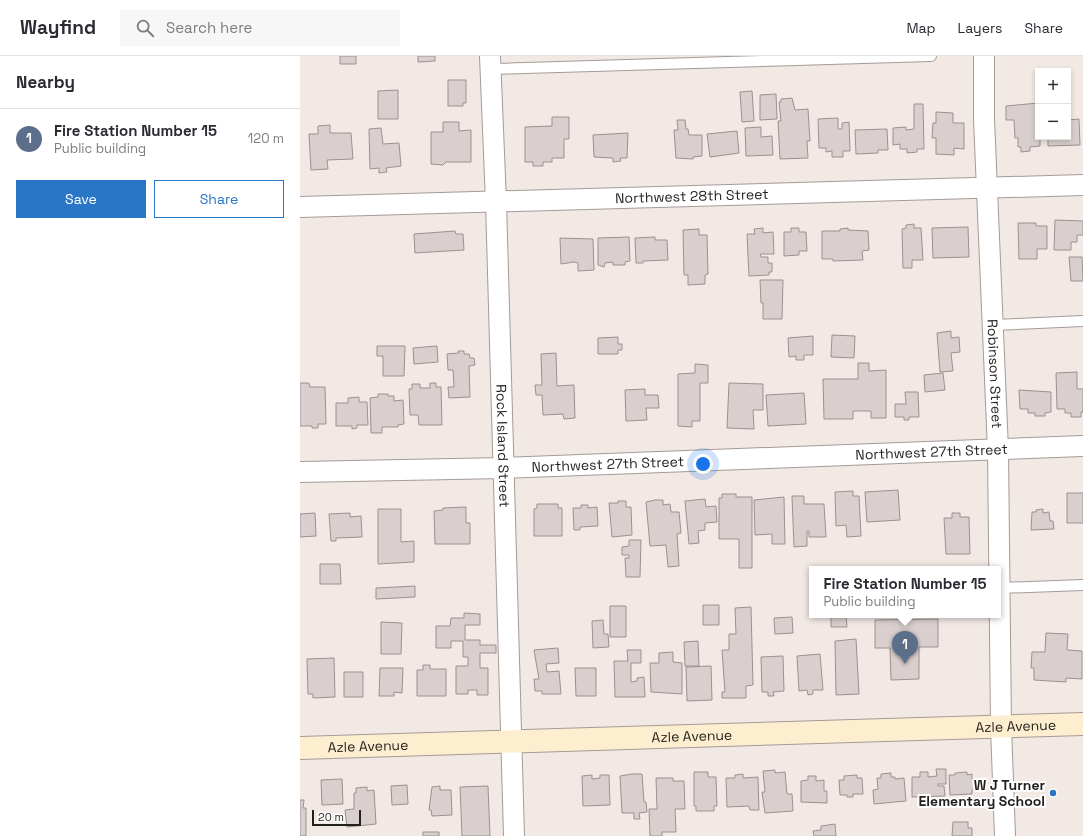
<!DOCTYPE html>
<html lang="en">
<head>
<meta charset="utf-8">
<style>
  :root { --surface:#fff; --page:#f7f7f7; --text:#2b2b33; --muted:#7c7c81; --line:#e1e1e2; --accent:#2a76c6 }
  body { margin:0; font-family:"Space Grotesk",sans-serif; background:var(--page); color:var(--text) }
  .controls { position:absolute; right:12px; top:12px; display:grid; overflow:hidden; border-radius:0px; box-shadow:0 2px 6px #0003 }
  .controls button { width:36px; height:36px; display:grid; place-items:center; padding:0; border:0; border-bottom:1px solid var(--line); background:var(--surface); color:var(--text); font:20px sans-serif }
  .scale { position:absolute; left:12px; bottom:10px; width:49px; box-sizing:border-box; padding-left:4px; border:2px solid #221f1d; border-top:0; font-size:11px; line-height:14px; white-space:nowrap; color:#221f1d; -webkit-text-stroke:3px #fff; paint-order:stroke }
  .you { position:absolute; left:403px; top:408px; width:14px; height:14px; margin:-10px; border:3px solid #fff; border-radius:50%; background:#1a73e8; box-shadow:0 0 0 6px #1a73e833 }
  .badge { display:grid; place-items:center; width:26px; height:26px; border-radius:50%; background:var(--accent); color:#fff; font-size:13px; font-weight:700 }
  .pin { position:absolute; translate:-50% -33px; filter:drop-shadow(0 1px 2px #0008) }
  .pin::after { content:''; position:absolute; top:21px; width:14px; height:12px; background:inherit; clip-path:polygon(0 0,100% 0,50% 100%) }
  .popup { position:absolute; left:509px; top:510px; width:192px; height:52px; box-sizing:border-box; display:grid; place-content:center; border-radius:0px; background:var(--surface); filter:drop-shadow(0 1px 3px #0005); font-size:13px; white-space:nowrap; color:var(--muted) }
  .popup b { font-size:15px; color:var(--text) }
  .popup::after { content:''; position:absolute; left:50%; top:100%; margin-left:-8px; border:8px solid transparent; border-top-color:var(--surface) }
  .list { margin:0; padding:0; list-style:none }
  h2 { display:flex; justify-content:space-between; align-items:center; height:52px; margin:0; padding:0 16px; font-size:17px }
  h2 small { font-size:13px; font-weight:400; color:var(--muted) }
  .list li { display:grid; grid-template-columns:26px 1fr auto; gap:12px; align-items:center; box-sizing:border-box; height:60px; padding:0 16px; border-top:1px solid var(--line) }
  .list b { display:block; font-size:15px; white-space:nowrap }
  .list p { margin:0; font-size:13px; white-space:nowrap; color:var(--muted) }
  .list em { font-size:13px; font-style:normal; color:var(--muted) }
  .actions { display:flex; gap:8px; padding:12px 16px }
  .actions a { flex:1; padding:9px 0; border:1px solid var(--accent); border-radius:0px; text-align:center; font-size:14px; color:var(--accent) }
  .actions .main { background:var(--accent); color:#fff }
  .icon { flex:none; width:22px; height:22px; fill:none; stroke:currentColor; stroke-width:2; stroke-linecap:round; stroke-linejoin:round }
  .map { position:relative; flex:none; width:783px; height:780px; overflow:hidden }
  header { display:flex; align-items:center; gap:24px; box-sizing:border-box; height:56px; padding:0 20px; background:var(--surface); border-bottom:1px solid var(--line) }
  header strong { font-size:19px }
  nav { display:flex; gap:22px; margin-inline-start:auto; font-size:14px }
  .search { width:280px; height:36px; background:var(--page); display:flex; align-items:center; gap:10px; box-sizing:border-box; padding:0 14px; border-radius:0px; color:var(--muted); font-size:15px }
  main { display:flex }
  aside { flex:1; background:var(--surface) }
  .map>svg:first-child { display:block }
  .building { fill:#dacfcf; stroke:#9b9191 }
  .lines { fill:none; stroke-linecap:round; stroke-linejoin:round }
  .service-casing { stroke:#a49b97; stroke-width:12 }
  .minor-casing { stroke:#a49b97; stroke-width:22 }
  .secondary-casing { stroke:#a49b97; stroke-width:24 }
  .service { stroke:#fff; stroke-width:10 }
  .minor { stroke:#fff; stroke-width:20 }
  .secondary { stroke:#feeed0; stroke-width:22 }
  .poi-dot { fill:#2a76c6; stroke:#fff; stroke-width:1.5 }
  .labels { text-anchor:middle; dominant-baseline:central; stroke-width:4; stroke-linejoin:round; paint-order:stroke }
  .street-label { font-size:14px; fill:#221f1d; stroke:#fff }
  .poi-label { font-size:14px; font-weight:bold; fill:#221f1d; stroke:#fff; text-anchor:end }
</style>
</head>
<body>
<header>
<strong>Wayfind</strong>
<div class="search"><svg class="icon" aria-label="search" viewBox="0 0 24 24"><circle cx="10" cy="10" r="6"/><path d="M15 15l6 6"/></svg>Search here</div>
<nav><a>Map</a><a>Layers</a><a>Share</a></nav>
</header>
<main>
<aside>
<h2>Nearby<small></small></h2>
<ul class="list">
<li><span class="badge" style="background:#5c6f8a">1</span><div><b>Fire Station Number 15</b><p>Public building</p></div><em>120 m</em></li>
</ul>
<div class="actions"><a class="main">Save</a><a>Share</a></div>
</aside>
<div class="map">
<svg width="783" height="780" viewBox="0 0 783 780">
  <rect width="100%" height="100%" fill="#f2e9e4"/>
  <path class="building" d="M40,0h16v8h-16z
    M118,0h17v5l-17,1z
    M148,24h18v23h-3v3h-15z
    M98,34v29h-20v-28z
    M452,35l2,30 -12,1 -2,-30z
    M476,38l1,25 -17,1v-25z
    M492,42l3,12 13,-1 2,32h-3l1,17 -28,1 -2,-38h3l-2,-19h2v-3z
    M738,47v34h2v9l-10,1v4l-9,1v-5h-3v-9h-3l-1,-18h-8v-14z
    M614,48h9l1,45h-7v3l-10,1v-4h-7v-5l-7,1v-17l13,-1v3l8,-1z
    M636,56l17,1v10h11v26l-10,-1v7l-18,-1v-16h-4l1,-15h3z
    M252,61h17v22h-5v19h-12v4h-9v4h-10v-4h-8v-35l27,-1z
    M538,62v11h4v-6l7,-1 1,29h-7v6h-11v-6l-6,1v-4h-7l-1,-29z
    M779,63l1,26 -32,1v-9h20v-17z
    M377,64h8l1,9h2l1,6h13v21l-9,1v2l-17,-1 -2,-28h4z
    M143,66h16v9l12,-1v32h-25l-3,3 -12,-1v-32h12z
    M30,69v8h21l2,26 -26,1 1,9 -17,1 -2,-36h9v-8z
    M461,71v10l11,-1 1,19 -27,1 -1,-28z
    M81,72l2,16 16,-1 2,23 -15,2 1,4 -8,1v-5l-9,1 -1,-40z
    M587,73l1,21h-10v3l-22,1 -1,-24z
    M437,75l2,22 -29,4 -3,-23z
    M328,77l-1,25h-7l1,3 -8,1v-4l-19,-1 -1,-22z
    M755,164l28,1v14h-6v7h-6v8h-17z
    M718,167h18v3h11v23h-10v10h-18z
    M614,168v4h7l2,32h-11v8h-9l-1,-39 4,-1v-3z
    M668,171l1,30 -36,1 -1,-30z
    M463,172v5l10,-1 1,22h-14l1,3h7v6h4v9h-3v3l-20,1 -2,-42h8l-1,-5z
    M491,172h8v4h7l1,19h-8v4l-15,1v-24h7z
    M548,172v2l20,1 1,19 -7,1 1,9 -30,1v-2h-11v-28h18v-2z
    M399,173v6h8l1,39 -3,1v9l-17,1v-10h-4l-1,-45z
    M155,175l1,3h7l1,16 -49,3 -1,-19z
    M329,181l1,24 -5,1v3h-12v-3l-8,1 -1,4 -6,-2v-27z
    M355,181v3h12l1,20 -25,1v2h-7l-1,-25z
    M260,182l33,1 1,31 -16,1v-8l-4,-1 -13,2z
    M769,201h13l1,24h-12z
    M460,224h23l-1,39h-19v-16h-2z
    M651,275v7l8,-1 1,15 -9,1 2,18 -13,1 -3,-39z
    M532,279l23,1 -1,22 -23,-1z
    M513,280v19h-9v5h-8v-4l-7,1 -1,-19z
    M318,281v7h4v6h-4v4h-20v-16z
    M77,290h28l-1,30h-21v-20h-6z
    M137,290l1,16 -24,2 -1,-16z
    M158,295h6v3h5l1,4h4l1,7 -6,1 1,31 -21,1 -1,-11h6l-1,-17h-5l-1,-16 12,-1z
    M256,297l1,33 17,-1 1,33 -11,1 -1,-5 -20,1 -1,-20h-6l-1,-10h7l-1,-31z
    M558,307h11v8l17,-1v48h-15v-7h-18v8h-29l-1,-40h35z
    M395,308l13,1v18h-8v38h-8v6l-14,-1v-52l17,-1z
    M777,316v17h6v23h-2v5h-10v-4h-6v-4h-8l-1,-36z
    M643,317l2,17 -20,2 -1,-17z
    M0,327h9l1,4h15l1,37h-8v4h-6v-2h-12z
    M130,327h6v4h5l1,38h-23l-1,-10h-8l-1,-26h3v-5h8v4h10z
    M429,327l34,1v26h-10l1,19 -27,-1z
    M345,333v6h13l1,13h-13l1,12 -21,1 -1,-31z
    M719,334l32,2v20l-6,1v3h-10v-3h-7v-4h-8z
    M605,336h13l1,25h-10v3h-5v-3h-9v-13h11z
    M504,337l2,31 -38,2 -2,-31z
    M78,338h10v2h6v5l9,-1 1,24 -6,1v2h-16v6h-11l-1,-35 8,-1z
    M59,341v5h8l1,23h-11v3l-5,1v-3h-16v-23h12v-5z
    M598,434l2,30 -33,2 -2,-30z
    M553,435v5h6l2,40 -14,1 -1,-12 -10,1 -1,-34z
    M767,437h16v30h-16z
    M422,438h14v3h16v71h-13v-29h-20v-41h3z
    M492,440h12v8h20l2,33h-17v-6h-2v15l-13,1z
    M484,441l1,47h-13v-10l-17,1 -1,-35z
    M405,443l1,8 10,-1 1,16 -12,1v7l-7,1 1,12 -10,1 -4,-43z
    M355,444h8v5l7,-1 1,8h8l2,21 -4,1 2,32 -11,1 -2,-22 -16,1 -4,-44z
    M318,445h8v6h5l1,28 -20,2 -3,-34h9z
    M237,448h21v4h4v28h-28v-27l3,-1z
    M281,449h7v3l9,-1 1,19 -18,1v3h-6l-1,-22h8z
    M166,451v16h4v21h-35l-1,-33 9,-1v-2z
    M78,453h23v33l13,-1v21l-36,2z
    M743,453v4l6,-1 1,9h3l1,8 -23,1 1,-18h4v-2z
    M15,457l1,23 -16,1v-23z
    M50,457v4l11,-1 1,21 -26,1v3h-5l-2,-27z
    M652,457h8v4h9l1,37h-24l-2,-36h8z
    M329,484h12l-1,37h-14l-1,-19h4v-3h-7v-8l7,-1z
    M20,508h20l1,20h-21z
    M115,530v11l-39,2v-11z
    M403,549h16v20h-16z
    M310,550h16v31h-16z
    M451,551l2,78 -7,1v12h-24v-6h3l-3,-42h7v-16h7l-1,-26z
    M164,557l16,1v11h-15v15h15v5h16v8h-16v15h8v27h-11v-5h-9v4h-12v-28h12v-9h-5v-16h-12v7h-15v-22h14l1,-8h13z
    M531,559h15l1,12h-16z
    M492,561l1,16 -18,1 -1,-16z
    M638,563v28h-19v32l-28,1 -1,-32h-15v-28z
    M303,564l1,14h4l1,13 -16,1 -1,-27z
    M81,566l21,1 -1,31h-20z
    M746,577l22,1 -1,16 15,1v28l-16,-1v4l-32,-2v-12h-3l1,-16h13z
    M556,583l3,55 -23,1 -1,-54z
    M398,585l1,25h-14l-1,-24z
    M258,592l1,15 -13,1 1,8 12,-1 2,23h-19v-3h-7l-1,-12h5l-5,-29z
    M327,594h14v13h-10v19l6,-1v-3l7,-1 1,20h-30l-1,-36h14z
    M373,596v10l9,1v31l-31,-2 -1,-29h9v-10z
    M520,598l3,36h-10v4l-5,1 -1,-5 -8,1 -2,-35z
    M483,600l1,35 -11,1 1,4h-6v-4h-6l-1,-35z
    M34,602l1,39 -22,1v-4h-5l-1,-35z
    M123,609h7v4h16v27h-29v-26h6z
    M411,610l1,34 -25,1 -1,-34z
    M80,612h23l-1,25 -8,-1v4h-15z
    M275,612h21v28h-20z
    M44,616h19v25h-19z
    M636,713h10v15h-8v2h6l1,10 -33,1v-20h8v-5h8v5l9,-1z
    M475,714v3l10,-1 2,22h5l1,17 -28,2 -3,-21h3l-2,-21z
    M394,716h14v5h8l1,29h-3v5h-18v-5h-2z
    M667,716v3l5,-1v5h8v11h-8v4l-22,1 -1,-20h6v-2z
    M591,717v4h4v2l9,-1 2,23 -32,3 -1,-14 5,-1 -1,-11h4v-4z
    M332,718h10l2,28h2l1,10 -8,1 1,6h-6v-6h-12l-2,-37z
    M443,718v4l15,-1 1,33h-9l-1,-4 -22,1 -1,-29h9v-3z
    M292,719v4l8,-1v-3h9l1,30 -27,1 -1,-30z
    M557,719v3h5l1,16h-10v3h-6v-2h-7l-1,-15h5v-4z
    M508,720h8v5l8,-1v11h3v12l-26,-1v-21l7,-1z
    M356,722h17v3h11l1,28h-10l1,23h-14v4h-12l-1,-27h8z
    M42,723l1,25 -21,1 -1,-25z
    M107,729l1,19 -16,1 -1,-19z
    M140,730v4h11l1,25 -20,1 -1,-6h-2l3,-23z
    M188,730l2,50h-28l-2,-49z
    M67,731v4l7,-1 2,34 -29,3 -2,-17 9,-1v-16h2v-5z
    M0,744h4l-1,8h3v28h-6z
    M653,766h15v6h4v8h-20z
    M535,768l1,12h-22l-1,-5 8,-1v-4z
    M123,776h16v4h-16z"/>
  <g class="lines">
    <g class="service-casing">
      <path id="service" d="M190,13l441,-13
        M693,269l90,-4
        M699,532l84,-3"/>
    </g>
    <g class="minor-casing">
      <g id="minor">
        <path id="s1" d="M190,0l6,146 18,634"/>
        <path id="s2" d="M684,0v63l14,331 3,277 4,109"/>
        <path id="s3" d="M0,151l783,-22"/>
        <path id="s4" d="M0,416l204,-4 579,-22"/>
      </g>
    </g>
    <g class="secondary-casing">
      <g id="secondary">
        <path id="s5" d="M0,692l783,-24"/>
      </g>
    </g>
    <use href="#service" class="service"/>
    <use href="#minor" class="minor"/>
    <use href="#secondary" class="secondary"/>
  </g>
  <circle class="poi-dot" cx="753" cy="737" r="4"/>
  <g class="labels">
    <g class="street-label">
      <text stroke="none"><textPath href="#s3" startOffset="392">Northwest 28th Street</textPath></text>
      <text stroke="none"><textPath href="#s2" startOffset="318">Robinson Street</textPath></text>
      <text stroke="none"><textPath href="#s1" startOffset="390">Rock Island Street</textPath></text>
      <text stroke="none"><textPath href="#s4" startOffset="632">Northwest 27th Street</textPath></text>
      <text stroke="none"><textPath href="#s4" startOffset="308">Northwest 27th Street</textPath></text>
      <text stroke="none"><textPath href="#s5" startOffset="716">Azle Avenue</textPath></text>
      <text stroke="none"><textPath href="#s5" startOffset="392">Azle Avenue</textPath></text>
      <text stroke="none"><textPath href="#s5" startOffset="68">Azle Avenue</textPath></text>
    </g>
    <g class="poi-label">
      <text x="745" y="729">W J Turner<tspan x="745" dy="16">Elementary School</tspan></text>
    </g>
  </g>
</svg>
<div class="controls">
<button>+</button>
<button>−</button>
</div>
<div class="scale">20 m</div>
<div class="you"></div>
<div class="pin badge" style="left:605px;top:608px;background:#5c6f8a">1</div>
<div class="popup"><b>Fire Station Number 15</b>Public building</div>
</div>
</main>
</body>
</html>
